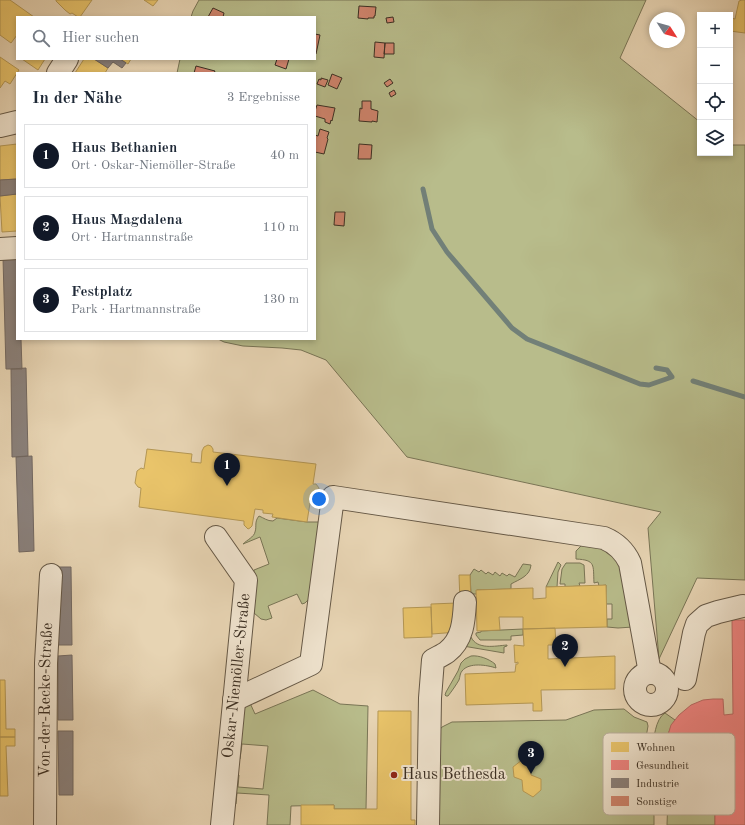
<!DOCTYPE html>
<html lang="de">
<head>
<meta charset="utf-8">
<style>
  :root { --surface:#fff; --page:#f2f2f3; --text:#1f2937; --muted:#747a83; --line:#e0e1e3; --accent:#111827 }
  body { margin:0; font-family:"Old Standard TT",serif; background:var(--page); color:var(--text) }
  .controls { position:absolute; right:12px; top:12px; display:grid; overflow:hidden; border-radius:0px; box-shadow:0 2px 6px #0003 }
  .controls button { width:36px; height:36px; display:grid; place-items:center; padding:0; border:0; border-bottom:1px solid var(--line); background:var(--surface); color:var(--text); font:20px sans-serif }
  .compass { position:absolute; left:649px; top:12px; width:36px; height:36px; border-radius:50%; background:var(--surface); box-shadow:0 2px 6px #0003; rotate:126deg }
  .you { position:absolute; left:319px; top:499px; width:14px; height:14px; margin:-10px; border:3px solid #fff; border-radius:50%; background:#1a73e8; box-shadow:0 0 0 6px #1a73e833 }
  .badge { display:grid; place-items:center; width:26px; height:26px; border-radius:50%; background:var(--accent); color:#fff; font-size:13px; font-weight:700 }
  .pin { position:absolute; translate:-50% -33px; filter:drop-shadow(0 1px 2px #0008) }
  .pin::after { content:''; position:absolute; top:21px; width:14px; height:12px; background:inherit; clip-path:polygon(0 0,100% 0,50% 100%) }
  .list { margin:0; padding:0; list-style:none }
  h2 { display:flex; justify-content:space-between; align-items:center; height:52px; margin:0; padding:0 16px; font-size:17px }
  h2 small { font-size:13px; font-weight:400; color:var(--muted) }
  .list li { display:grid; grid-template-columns:26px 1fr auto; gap:12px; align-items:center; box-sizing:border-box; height:64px; margin:0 8px 8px; padding:0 8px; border:1px solid var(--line); border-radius:0px }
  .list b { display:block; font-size:15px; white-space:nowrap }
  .list p { margin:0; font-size:13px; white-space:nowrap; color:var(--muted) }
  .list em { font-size:13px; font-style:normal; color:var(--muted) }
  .icon { flex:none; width:22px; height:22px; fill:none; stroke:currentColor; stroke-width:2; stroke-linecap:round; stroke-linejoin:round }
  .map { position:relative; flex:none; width:745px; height:825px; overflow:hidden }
  .search { position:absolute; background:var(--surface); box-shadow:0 2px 6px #0003; left:16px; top:16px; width:300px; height:44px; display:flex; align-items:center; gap:10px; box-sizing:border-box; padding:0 14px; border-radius:0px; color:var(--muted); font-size:15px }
  .panel { position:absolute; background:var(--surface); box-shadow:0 2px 6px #0003; left:16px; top:72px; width:300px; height:268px; border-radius:0px }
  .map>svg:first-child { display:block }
  .green { fill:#b8bc8b; stroke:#797556 }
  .homes { fill:#e9c46a; stroke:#b49754 }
  .health { fill:#f28482; stroke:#bb6a65 }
  .industry { fill:#8a817c; stroke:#726861 }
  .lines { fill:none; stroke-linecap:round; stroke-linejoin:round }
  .stream { stroke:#728078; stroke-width:5 }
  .building { fill:#d1856e; stroke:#3a2e22 }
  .minor-casing { stroke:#655846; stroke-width:24 }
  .minor { stroke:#efe3ce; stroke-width:22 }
  .poi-dot { fill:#8f2418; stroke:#efe3ce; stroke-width:1.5 }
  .labels { text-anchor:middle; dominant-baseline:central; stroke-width:4; stroke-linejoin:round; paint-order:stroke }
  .street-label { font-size:16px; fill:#3a2e22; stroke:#efe3ce }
  .poi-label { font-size:16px; fill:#3a2e22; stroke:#efe3ce; text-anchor:start }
  .key { fill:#efe3ce; stroke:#b9ad9a; stroke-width:1 }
  .key-label { font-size:11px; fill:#3a2e22 }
</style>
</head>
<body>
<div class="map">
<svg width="745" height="825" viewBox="0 0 745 825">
  <rect width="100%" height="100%" fill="#e7d4b3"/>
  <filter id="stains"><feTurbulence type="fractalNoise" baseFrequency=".005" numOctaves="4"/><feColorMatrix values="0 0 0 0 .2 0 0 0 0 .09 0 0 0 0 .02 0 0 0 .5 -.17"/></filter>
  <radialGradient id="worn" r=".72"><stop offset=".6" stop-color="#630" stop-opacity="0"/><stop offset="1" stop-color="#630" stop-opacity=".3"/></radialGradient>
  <path class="green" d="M199,0h447l-26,58 80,64v31h30v-8h15v435l-48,-2 -38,81 -11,-131 13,-16 -254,-55 -81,-97 -25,-10 -19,-2 -39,-2 -19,-4 -6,-3h97v-266h-138l3,-14h135v-42h-124l2,-6z
    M259,516c5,2 8,5 14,5l4,-3 30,4h18l-16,77 -4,4 -3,1 -5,-10 -29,12 4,12 -6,2 -5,-1 -7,-6 -4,-10 4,-33 15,-6 -9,-27 -17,7c4,-4 11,-7 12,-12 2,-6 -1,-10 4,-16z
    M584,543l13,2 22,13 14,69 -15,1 -11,-1v-8h5v-15h-6v-19l-7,1 -1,-4 -4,1c-1,-18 2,-23 -18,-24v-8z
    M558,562l3,3 -3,7 -1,15h-11z
    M566,563h14l4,2 1,18h-6l1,3 -15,1v-3h-5l2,-15z
    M523,564l8,1c-1,11 -11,14 -20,19v5l-34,1v4h-6l-1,-19 4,-6 5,3 2,-2 5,4 2,-2 5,3 2,-3 5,4 2,-3 5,3 2,-2 6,3z
    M523,629v6l-12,1v4h-31l-4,-5v-2l5,-1v-1z
    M471,637c6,13 24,9 36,8v1l-3,1v6l-41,-7z
    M471,656c8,-1 18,3 24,8l1,4c-9,-3 -27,-6 -34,3 -2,2 -2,6 -3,9 -3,5 -7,11 -11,16h-2l-1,-1 1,-3 12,-21 3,-8 4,-4z
    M313,690l27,14 28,2 -2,103h-32v-4l-43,1 -1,19h-23l2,-30 -32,-2 -1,11h-5l2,-29h6l-1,12 25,2 5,-43 -26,-2 -2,15 -5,-1 7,-49 8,-6 5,11z
    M624,709l10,8 13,5 1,4 -4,23h-16l-3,49 16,1 12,9 1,8v9h-218l1,-92 5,-6 10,-5 114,-2 28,-10z
    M665,713l10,7c-6,9 -9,18 -8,29l-15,1c2,-11 3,-31 13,-37z
    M680,781c12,8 20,11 35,12v32h-48l1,-30z"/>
  <path class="homes" d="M0,0h10l24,17h-17v18l-6,8 -11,-8z
    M56,0h36l-12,17h-2l-6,-4 -2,1 -5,-4 -9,-9z
    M144,0h14l-5,6z
    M742,0h3v33l-15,-2 1,-13 4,1 4,-18z
    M0,57l19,13 -9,14 -5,-3 -5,7z
    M22,59h23l-7,11z
    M84,59h10l14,9 -3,5h-30z
    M120,59h11l-3,5z
    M17,144v35l-17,1v-34z
    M17,194v37l-15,1 -2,-36z
    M208,445l3,1 2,3v3l103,12 -3,20h3l3,4 -2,13 -3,3 -4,-1 -3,19 -35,-5 1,-3 -10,-1v-3l-8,-1 -3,17 -2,2 -2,1 -4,-4v-4l-105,-14 2,-19 -3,-1 -3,-4 2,-12 4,-3 3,1 3,-20 45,5 -1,8 10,1 1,-12 2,-4z
    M459,575h11l1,27h-11z
    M606,585l1,42 -84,2v-12h-24l1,13 -23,1 -1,-41 57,-2v11l13,-1v-11z
    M457,603l1,29 -26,2 -1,-30z
    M431,607l1,30 -28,1 -1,-30z
    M555,628l1,17h-8v14l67,-3v33l-74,1 1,21h-9v-8l-67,2 -1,-31 50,-2 1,-8h2v-2l-3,1 -1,-18 10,1 -1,-17z
    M0,680h5l1,49h9v8h-15z
    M378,711h33v109h4v5h-114v-20h33v4h43z
    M0,737h15v9h-9l2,50h-8z
    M530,743l10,5v11l-9,6v10l10,4v11l-8,7 -10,-6 -1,-11 -8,-3 -1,-10 9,-7v-11z"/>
  <path class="health" d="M732,620h13v205h-30v-32h-9l-14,-4 7,-13 -6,-4 -5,-5 -11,9 -7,-10 -3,-14 1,-17 3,-10 8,-10 12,-10 12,-5 10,-1h10l1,16 9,-1z"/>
  <path class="industry" d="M94,59h26l6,4 -4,5 -9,-6 -5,6z
    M17,179v15l-17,2v-16z
    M17,257v82h4l1,30h-16l-3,-111z
    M26,368l2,88 -16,1 -1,-88z
    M32,456l2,95 -15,1 -3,-95z
    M57,567h14l1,78h-15z
    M72,655l1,65h-15v-64z
    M58,731h15v64h-14z"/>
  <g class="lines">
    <path class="stream" d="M423,189l9,40 15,23 65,76 15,11 113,45 9,1 23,-8 -5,-7 -11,-2
      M693,381l52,16"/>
  </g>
  <path class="building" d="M359,6l17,1 -1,9h-1v2h-6v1l-10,-1z
    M213,8l11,5 -1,4h-15z
    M393,17l1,5 -7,1 -1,-5z
    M315,34l5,1 -4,19h-1z
    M375,42l10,1 -1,15 -10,-1z
    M385,43h9v11h-10z
    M277,59h12l-3,10 -11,-4z
    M196,66l19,5 -1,2h-20z
    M332,74l10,4 -5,11 -9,-4z
    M321,78l7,2 -3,7 -8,-3 2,-5 2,1z
    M390,79l3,4 -6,4 -3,-4z
    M394,90l2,4 -5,3 -2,-4z
    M362,101h9v8l7,2 -1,11 -5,-1v1l-13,-1 1,-13 2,1z
    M317,105l18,3 -3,13 -1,-1 -1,4 -5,-2v-3l-10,-3v-5z
    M320,129l9,3 -2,6 1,1 -4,15 -9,-2v-17l3,1z
    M359,144l13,1 -1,14h-13z
    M335,212h10l-1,14 -10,-1z"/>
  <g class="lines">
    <g class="minor-casing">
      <g id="minor">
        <path d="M58,73l9,-14"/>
        <path d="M0,126l17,-4"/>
        <path d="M0,249l17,-1"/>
        <path d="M216,537l30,43 -24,245"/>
        <circle cx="651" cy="689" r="16"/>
        <path d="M685,679l9,-46 3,-9 9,-8 12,-4 25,-6"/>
        <path d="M234,700l77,-36 22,-167 271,41c12,5 20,12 26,25l20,110"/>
        <path id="s1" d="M45,825l1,-162 5,-88"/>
        <path d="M428,825l2,-127 3,-38c5,-3 10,-5 14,-8 16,-12 17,-32 18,-50"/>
      </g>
    </g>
    <use href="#minor" class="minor"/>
  </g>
  <circle class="poi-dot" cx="394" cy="775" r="4"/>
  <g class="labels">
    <g class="street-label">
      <text transform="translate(237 676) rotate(-84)">Oskar-Niemöller-Straße</text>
      <text stroke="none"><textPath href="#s1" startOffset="125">Von-der-Recke-Straße</textPath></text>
    </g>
    <g class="poi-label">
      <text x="402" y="775">Haus Bethesda</text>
    </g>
  </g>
  <rect x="603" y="733" width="132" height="82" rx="6" class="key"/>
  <rect x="611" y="742" width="18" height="10" fill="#e9c46a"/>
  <rect x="611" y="760" width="18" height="10" fill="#f28482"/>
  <rect x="611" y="778" width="18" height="10" fill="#8a817c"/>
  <rect x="611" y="796" width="18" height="10" fill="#d1856e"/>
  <g class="key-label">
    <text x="636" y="751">Wohnen</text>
    <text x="636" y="769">Gesundheit</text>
    <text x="636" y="787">Industrie</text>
    <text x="636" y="805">Sonstige</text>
  </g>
  <rect width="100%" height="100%" filter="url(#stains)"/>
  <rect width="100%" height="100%" fill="url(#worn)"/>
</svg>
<div class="controls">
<button>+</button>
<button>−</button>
<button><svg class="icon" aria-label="locate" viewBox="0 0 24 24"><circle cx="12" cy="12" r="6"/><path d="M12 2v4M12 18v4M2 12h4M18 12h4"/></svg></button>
<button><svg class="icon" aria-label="layers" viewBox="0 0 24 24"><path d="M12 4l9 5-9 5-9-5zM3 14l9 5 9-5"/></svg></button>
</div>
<svg class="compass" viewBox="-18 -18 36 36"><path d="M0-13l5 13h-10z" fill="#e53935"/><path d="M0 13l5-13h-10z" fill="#747a83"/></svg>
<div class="you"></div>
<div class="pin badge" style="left:227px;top:486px">1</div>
<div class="pin badge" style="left:565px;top:667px">2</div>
<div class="pin badge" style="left:531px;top:774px">3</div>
<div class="search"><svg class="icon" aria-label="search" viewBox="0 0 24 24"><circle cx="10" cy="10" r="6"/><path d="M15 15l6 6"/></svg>Hier suchen</div>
<section class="panel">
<h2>In der Nähe<small>3 Ergebnisse</small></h2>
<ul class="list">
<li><span class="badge">1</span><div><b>Haus Bethanien</b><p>Ort · Oskar-Niemöller-Straße</p></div><em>40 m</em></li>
<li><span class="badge">2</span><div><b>Haus Magdalena</b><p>Ort · Hartmannstraße</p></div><em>110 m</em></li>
<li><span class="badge">3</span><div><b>Festplatz</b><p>Park · Hartmannstraße</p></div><em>130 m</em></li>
</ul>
</section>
</div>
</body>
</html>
